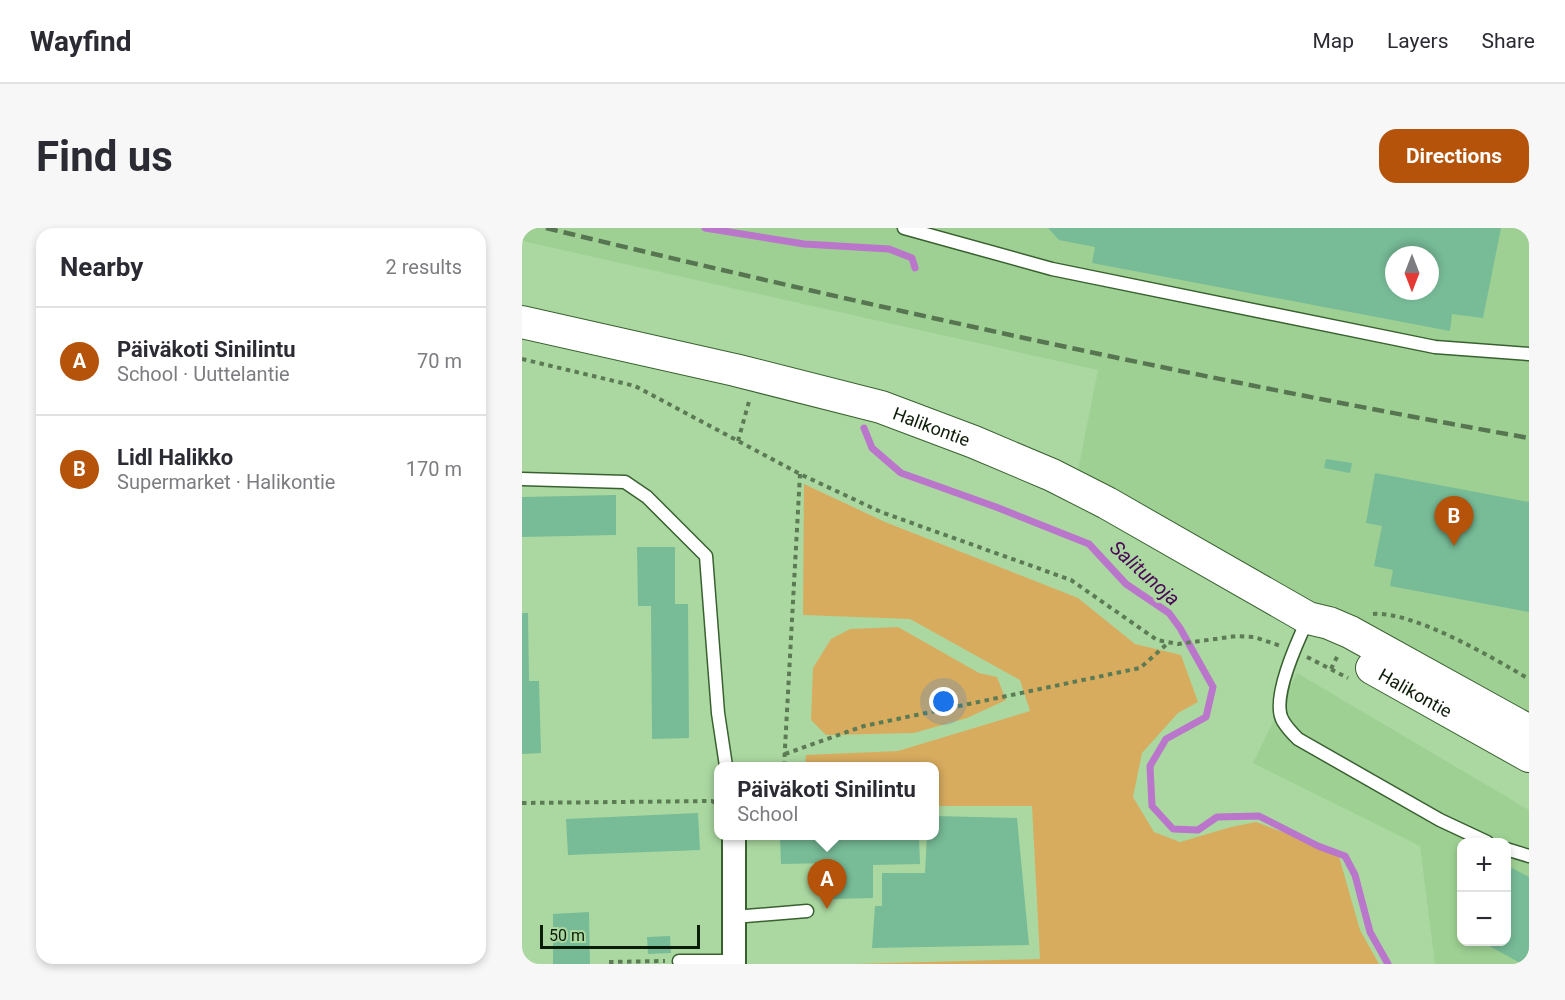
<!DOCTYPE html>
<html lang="en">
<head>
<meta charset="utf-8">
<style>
  :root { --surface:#fff; --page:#f7f7f7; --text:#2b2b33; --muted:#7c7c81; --line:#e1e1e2; --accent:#b45309 }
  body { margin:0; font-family:Roboto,sans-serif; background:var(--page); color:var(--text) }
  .controls { position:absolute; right:18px; bottom:18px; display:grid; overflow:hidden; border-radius:12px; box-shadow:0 3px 9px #0003 }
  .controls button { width:54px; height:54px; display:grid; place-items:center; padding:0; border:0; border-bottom:2px solid var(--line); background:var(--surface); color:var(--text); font:30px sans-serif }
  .compass { position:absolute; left:863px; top:18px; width:54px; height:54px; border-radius:50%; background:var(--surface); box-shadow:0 3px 9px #0003; rotate:180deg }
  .scale { position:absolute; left:18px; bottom:15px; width:160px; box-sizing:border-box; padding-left:6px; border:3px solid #0c1c08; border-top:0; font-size:16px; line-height:21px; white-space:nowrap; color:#0c1c08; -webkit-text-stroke:4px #abd8a1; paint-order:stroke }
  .you { position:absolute; left:422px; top:474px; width:21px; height:21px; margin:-15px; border:4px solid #fff; border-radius:50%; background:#1a73e8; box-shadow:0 0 0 9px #1a73e833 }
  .badge { display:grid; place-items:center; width:39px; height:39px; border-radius:50%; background:var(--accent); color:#fff; font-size:20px; font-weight:700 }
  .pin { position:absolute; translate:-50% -50px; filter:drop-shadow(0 2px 3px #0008) }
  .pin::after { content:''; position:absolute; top:32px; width:21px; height:18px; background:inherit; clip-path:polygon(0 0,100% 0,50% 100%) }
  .popup { position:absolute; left:192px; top:534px; width:225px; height:78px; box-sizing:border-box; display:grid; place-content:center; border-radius:12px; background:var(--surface); filter:drop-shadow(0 2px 4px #0005); font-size:20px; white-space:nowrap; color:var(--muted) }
  .popup b { font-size:22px; color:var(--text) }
  .popup::after { content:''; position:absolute; left:50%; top:100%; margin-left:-12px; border:12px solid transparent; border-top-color:var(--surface) }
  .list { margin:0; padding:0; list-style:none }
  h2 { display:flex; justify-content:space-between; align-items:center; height:78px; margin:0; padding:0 24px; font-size:26px }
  h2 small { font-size:20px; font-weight:400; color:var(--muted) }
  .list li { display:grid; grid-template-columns:39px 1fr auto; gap:18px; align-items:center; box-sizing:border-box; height:108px; padding:0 24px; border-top:2px solid var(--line) }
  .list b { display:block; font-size:22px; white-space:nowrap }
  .list p { margin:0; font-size:20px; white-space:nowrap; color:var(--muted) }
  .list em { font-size:20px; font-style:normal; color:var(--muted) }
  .map { position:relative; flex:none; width:1007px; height:736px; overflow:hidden; border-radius:18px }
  header { display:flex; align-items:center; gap:36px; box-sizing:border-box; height:84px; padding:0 30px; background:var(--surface); border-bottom:2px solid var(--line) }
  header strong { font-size:28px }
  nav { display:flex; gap:33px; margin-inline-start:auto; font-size:21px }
  .intro { display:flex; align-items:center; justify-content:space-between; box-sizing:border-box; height:144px; padding:0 36px }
  h1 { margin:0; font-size:42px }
  .button { padding:15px 27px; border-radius:18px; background:var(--accent); color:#fff; font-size:21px; font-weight:700 }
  main { display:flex; gap:36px; padding:0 36px }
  aside { flex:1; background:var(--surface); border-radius:18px; box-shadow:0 3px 9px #0003 }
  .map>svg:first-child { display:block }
  .built { fill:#9ed093; fill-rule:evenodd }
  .green { fill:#d8ac5f }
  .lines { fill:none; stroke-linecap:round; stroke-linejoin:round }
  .stream { stroke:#ba76ca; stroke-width:7 }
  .building { fill:#77bb97; fill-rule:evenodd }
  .service-casing { stroke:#396130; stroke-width:15 }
  .minor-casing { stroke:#396130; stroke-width:26 }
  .secondary-casing { stroke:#396130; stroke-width:34 }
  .path { stroke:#5c7b55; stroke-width:4; stroke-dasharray:4.5 4.5; stroke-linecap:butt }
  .service { stroke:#fff; stroke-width:12 }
  .minor { stroke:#fff; stroke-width:22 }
  .secondary { stroke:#fff; stroke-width:32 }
  .rail { stroke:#587551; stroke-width:4.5; stroke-dasharray:12 6; stroke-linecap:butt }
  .labels { text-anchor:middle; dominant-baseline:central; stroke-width:6; stroke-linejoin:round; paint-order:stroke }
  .street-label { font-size:18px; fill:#0c1c08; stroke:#abd8a1 }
  .water-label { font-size:20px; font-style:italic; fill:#4a0657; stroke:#abd8a1 }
</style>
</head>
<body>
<header>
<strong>Wayfind</strong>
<nav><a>Map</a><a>Layers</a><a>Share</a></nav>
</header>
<div class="intro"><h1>Find us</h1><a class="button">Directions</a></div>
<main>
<aside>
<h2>Nearby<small>2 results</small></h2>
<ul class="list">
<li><span class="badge">A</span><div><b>Päiväkoti Sinilintu</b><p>School · Uuttelantie</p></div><em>70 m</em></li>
<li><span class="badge">B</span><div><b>Lidl Halikko</b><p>Supermarket · Halikontie</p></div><em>170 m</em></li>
</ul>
</aside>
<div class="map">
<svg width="1007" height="736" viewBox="0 0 1007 736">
  <rect width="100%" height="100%" fill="#abd8a1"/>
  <path class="built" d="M0,0h1007v495l-451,-253 20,-100 -576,-129zM872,27h36v36h-36z
    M775,445l232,137v154h-94l-15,-118 -167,-83zM939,614h45v100h-45z"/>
  <path class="green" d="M282,256l81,38 193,76 57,46 46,11 17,47 -20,11 -36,40 -9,44 21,35 26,10 51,-15 25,-5 82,31 22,77 19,34h-525l186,-5 -8,-153h-97v-40h-130l1,-11 92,-4 132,-40 -10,-31 -110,-61 -107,-4z
    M376,399l81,46 18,4 9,23 -39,18 -53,15 -88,2 -15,-15 2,-52 18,-29 19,-10z"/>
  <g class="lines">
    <path class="stream" d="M183,0l99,16 85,5 23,9 3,10
      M342,200l8,20 29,25 95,34 93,37 37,40 43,29 11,15 33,59 -7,30 -40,22 -16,27 2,40 21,23 25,1 19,-13 42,-1 59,30 27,10 10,19 15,57 18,32"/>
  </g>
  <path class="building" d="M526,0h453l-18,90 -31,-4 -2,17 -358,-68 3,-16 -36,-7zM872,27h36v36h-36z
    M804,231l26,4 -2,10 -26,-5z
    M853,245l154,29v110l-139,-26 3,-16 -19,-4 8,-40 -16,-3z
    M94,267v40l-94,2v-40z
    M115,319h38v57h13l1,134 -37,1 -1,-133h-13z
    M0,385h6l1,68h10l2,72 -19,1z
    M176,585l2,37 -132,5 -2,-36z
    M413,588l82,2 12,127 -157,3 3,-42h7v-33h43l2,-37h8z
    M258,608h139l1,28 -47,1v33l-41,1 -1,-36 -50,1z
    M990,640l17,9v87h-7l-40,-22h24v-65z
    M67,684l1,52h-37v-50z
    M148,708l1,17 -23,1 -1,-17z"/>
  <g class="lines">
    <g class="service-casing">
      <path id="service" d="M382,0l148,41 383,78 94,7
        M0,251l103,3 22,15 59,59 12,157 8,53
        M786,391c-10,21 -38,81 -25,102 4,7 10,13 15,18l142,81 47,22
        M984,621l23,7
        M212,689l73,-6
        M157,733h55"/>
    </g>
    <g class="minor-casing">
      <path id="minor" d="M212,736v-128"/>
    </g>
    <g class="secondary-casing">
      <g id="secondary">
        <path id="s1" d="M0,94l213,48 146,37 93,35 78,33 55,28 201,115 21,5 21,9 179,99"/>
        <path id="s2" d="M850,440l157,88"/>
      </g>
    </g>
    <path class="path" d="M0,131l113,27 165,88 81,38 190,68 86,60 21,4 59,-8 17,1 27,9
      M216,213l12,-43
      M851,386c41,-3 120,44 156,65
      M785,429l41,21
      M809,441l8,-16
      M263,526l79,-28 276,-58 28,-25
      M262,538l16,-292
      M0,575l190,-2 7,4
      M87,734l56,-1"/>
    <use href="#service" class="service"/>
    <use href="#minor" class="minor"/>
    <use href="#secondary" class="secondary"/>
    <path class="rail" d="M24,0c326,79 653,151 983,210"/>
  </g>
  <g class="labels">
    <g class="street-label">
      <text stroke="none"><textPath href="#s1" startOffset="423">Halikontie</textPath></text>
      <text stroke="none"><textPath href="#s2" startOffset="50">Halikontie</textPath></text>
    </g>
    <g class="water-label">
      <text transform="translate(623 345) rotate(42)">Salitunoja</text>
    </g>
  </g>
</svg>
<div class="controls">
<button>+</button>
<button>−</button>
</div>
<svg class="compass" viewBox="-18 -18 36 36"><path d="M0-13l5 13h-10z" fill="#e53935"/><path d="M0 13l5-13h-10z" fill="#7c7c81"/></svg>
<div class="scale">50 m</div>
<div class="you"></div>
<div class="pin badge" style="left:305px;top:681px">A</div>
<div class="popup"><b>Päiväkoti Sinilintu</b>School</div>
<div class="pin badge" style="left:932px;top:318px">B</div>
</div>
</main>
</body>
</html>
